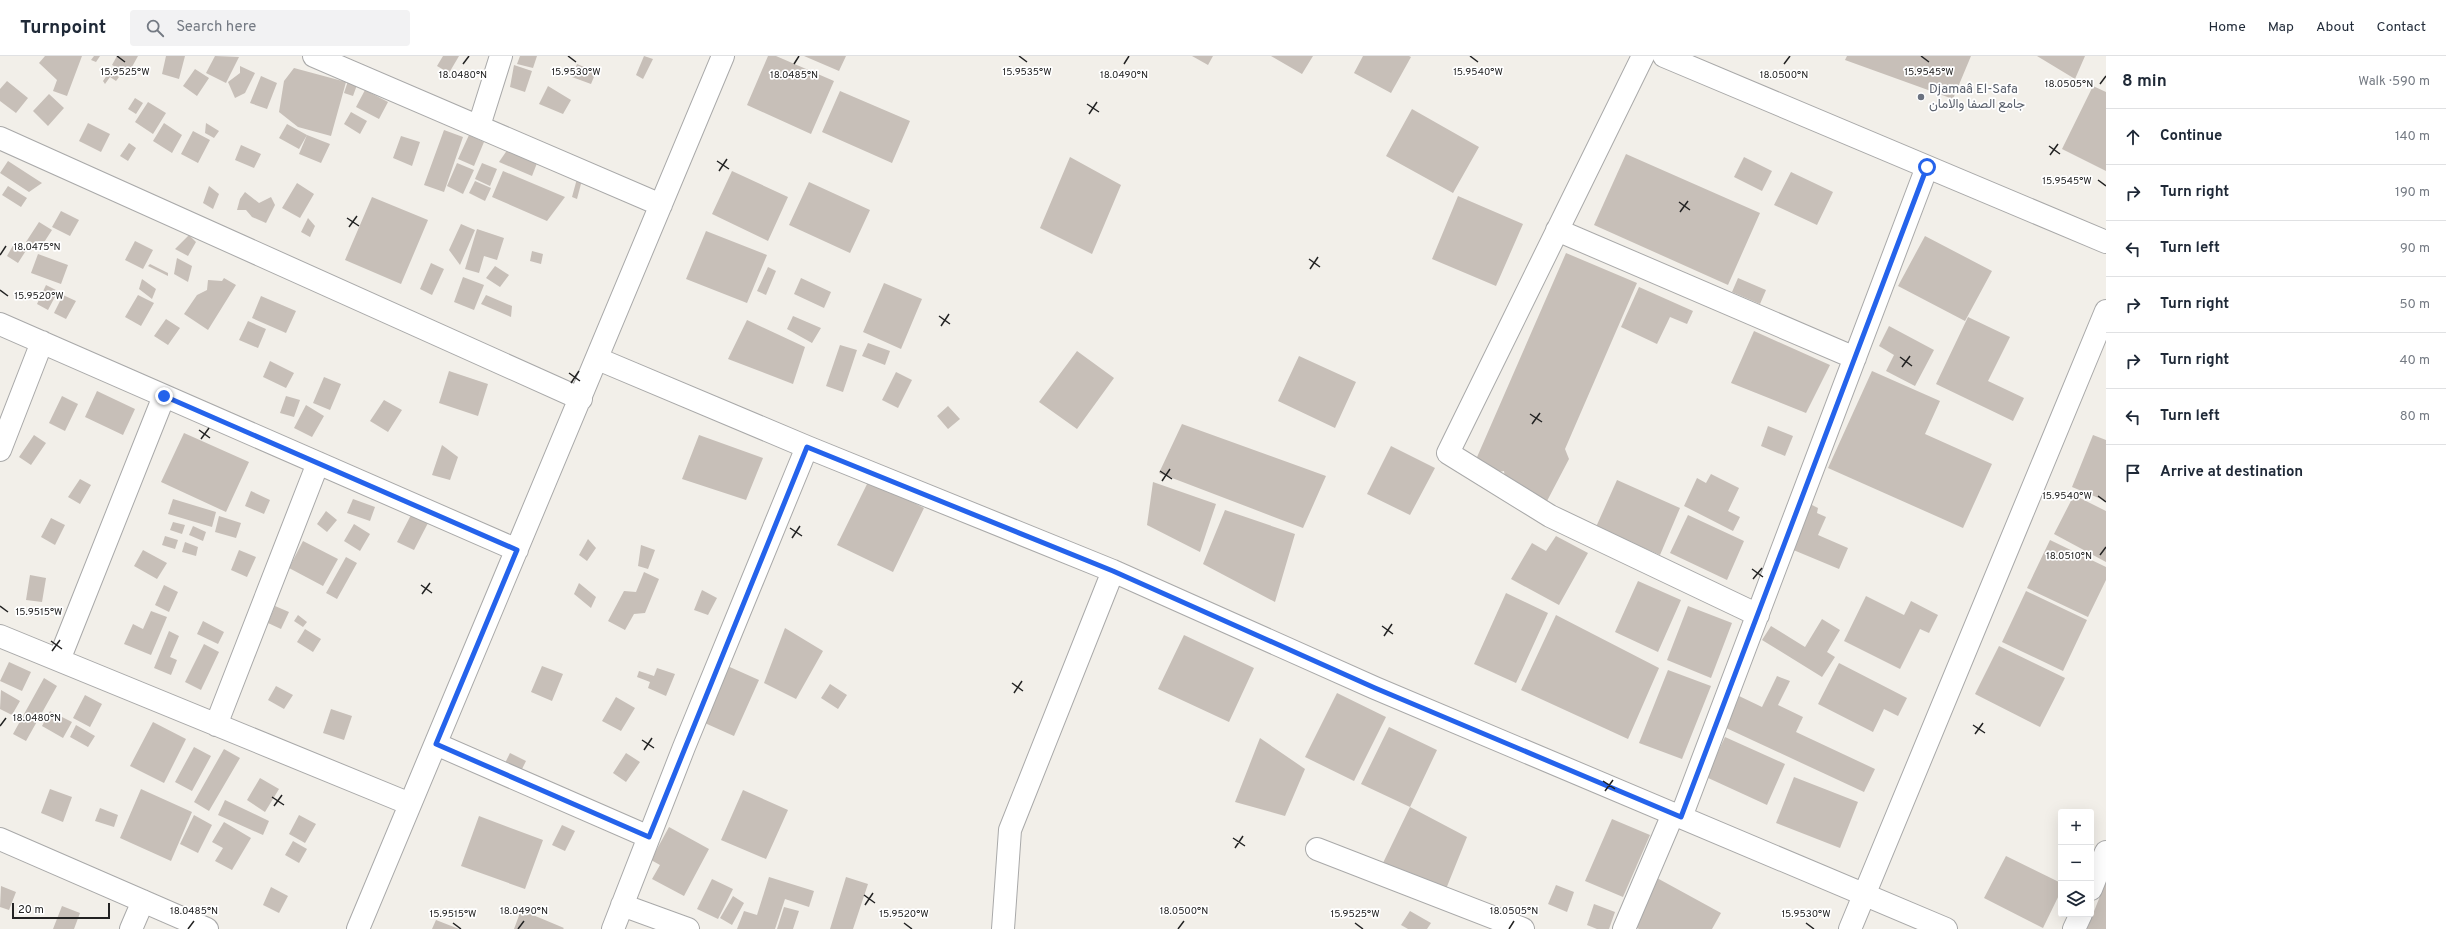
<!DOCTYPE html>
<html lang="en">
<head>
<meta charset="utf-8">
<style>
  :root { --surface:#fff; --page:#f2f2f3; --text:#1f2937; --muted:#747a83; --line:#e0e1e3 }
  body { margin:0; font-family:Overpass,Vazirmatn,sans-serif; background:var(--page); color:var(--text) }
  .controls { position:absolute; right:12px; bottom:12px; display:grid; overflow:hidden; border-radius:4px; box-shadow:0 4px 16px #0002 }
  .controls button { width:36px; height:36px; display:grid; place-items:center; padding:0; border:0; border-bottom:1px solid var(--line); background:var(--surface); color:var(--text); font:20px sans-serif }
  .scale { position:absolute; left:12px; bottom:10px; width:98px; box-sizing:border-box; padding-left:4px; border:2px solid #222; border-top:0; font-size:11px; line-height:14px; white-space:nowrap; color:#222; -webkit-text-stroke:3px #fff; paint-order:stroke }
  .stop { position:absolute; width:12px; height:12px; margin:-9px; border:3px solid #2563eb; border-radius:50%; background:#fff }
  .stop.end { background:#2563eb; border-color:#fff; box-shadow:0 1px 4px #0008 }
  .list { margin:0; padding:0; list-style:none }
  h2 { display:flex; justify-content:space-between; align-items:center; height:52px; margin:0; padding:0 16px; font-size:17px }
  h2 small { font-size:13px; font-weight:400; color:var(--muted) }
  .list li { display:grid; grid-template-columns:26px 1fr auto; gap:12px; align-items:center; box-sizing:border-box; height:56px; padding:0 16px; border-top:1px solid var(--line) }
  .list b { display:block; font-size:15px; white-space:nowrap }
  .list em { font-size:13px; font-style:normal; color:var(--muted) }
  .icon { flex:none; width:22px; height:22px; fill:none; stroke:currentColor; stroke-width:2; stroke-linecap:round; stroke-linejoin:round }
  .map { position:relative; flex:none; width:2106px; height:873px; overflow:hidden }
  header { display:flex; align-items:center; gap:24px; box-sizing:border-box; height:56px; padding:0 20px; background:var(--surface); border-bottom:1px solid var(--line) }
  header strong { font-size:19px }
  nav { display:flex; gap:22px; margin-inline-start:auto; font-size:14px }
  .search { width:280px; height:36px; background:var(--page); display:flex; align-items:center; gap:10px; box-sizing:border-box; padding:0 14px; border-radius:4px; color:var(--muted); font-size:15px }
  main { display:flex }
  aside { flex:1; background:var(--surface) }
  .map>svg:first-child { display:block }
  .building { fill:#c7bfb8 }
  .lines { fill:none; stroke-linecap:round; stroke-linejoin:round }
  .street-casing { stroke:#a9a9a9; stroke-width:24 }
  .street { stroke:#fff; stroke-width:22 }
  .route { stroke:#2563eb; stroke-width:5 }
  .ticks { fill:none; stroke:#222; stroke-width:1.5 }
  .worship-dot { fill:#6b7280; stroke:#fff; stroke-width:1.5 }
  .labels { text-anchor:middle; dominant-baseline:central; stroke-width:3.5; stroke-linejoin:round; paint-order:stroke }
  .worship-label { font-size:13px; fill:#5b616d; stroke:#fff; text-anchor:start }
  .ticks-label { font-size:10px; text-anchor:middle; fill:#222; stroke:#fff; stroke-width:3.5; stroke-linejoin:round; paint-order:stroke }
</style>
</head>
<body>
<header>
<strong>Turnpoint</strong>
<div class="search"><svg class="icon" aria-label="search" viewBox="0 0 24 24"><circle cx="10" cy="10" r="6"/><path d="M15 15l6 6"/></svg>Search here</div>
<nav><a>Home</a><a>Map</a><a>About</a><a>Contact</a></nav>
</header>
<main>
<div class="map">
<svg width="2106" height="873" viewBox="0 0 2106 873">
  <rect width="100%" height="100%" fill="#f2efe9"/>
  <path class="building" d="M45,0h37l-15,40 -14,-5 4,-11 -18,-17z
    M94,0h6l-4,6 -5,-2z
    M117,0h21l-10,18 -16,-9z
    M166,0h19l-6,23 -17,-5z
    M215,0l24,1 -13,26 -20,-10z
    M443,0h16l-10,17 -12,-7z
    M520,0h17l-4,12 -16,-4z
    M644,0l9,3 -10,20 -7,-4z
    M768,0h8l58,25 -23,53 -64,-29z
    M804,0h42l-7,15z
    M1192,0h21l-5,9z
    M1271,0h42l-11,18z
    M1363,0h46l2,1 -20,36 -37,-20z
    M1847,0h124l-18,43 -108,-39z
    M2037,0h48l-10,23z
    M577,8l19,8 -5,12 -19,-7z
    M514,9l18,6 -7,21 -15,-5z
    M240,10l15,7 -10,20 -10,5 -7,-16 12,-9z
    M294,12l52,14 -15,54 -33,-9 -19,-15 5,-31z
    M195,13l14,9 -12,18 -14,-10z
    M110,15l9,6 -3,4 -6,-4 -5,7 -2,-3z
    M261,20l16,7 -10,26 -17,-6z
    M7,25l21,17 -12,15 -16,-12v-12z
    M348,25l9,4 -4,11 -9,-3z
    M548,30l23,14 -8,14 -24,-10z
    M2093,30l13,6v79l-44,-22z
    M365,34l23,12 -9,17 -23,-12z
    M840,35l70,30 -18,42 -70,-31z
    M49,38l15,14 -16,18 -15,-15z
    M135,42l8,5 -7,11 -8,-5z
    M148,46l18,11 -13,21 -18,-12z
    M1412,53l67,38 -26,46 -67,-37z
    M351,56l16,9 -7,13 -16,-10z
    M88,67l22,11 -9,18 -22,-11z
    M164,67l18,12 -10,18 -19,-12z
    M206,67l13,8 -5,7 -9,-5z
    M287,68l20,11 -8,14 -20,-11z
    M444,74l19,7 -19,55 -20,-7z
    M193,75l17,9 -12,23 -17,-9z
    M307,79l23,9 -9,19 -22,-9z
    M469,79l15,7 -10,24 -16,-7z
    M401,80l19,6 -8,24 -19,-8z
    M129,87l7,5 -8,13 -8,-5z
    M241,89l20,9 -7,14 -19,-8z
    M510,90l29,12 -7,18 -33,-14z
    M1626,98l134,59 -32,72 -134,-60z
    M1070,101l51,28 -29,69 -52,-26z
    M1744,101l28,14 -10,20 -28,-14z
    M8,105l34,22 -13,9 -29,-19z
    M457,107l17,7 -11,24 -16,-8z
    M482,107l15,6 -7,17 -15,-7z
    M503,115l62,26 -18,24 -55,-24z
    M732,115l56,26 -20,44 -56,-27z
    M1791,116l42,20 -16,33 -43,-20z
    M578,119l4,5 -5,19 -5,-2z
    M475,125l16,7 -6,13 -16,-8z
    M809,126l61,28 -20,43 -61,-28z
    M297,127l17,11 -14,24 -18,-10z
    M8,130l19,12 -6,9 -19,-12z
    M209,130l10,8 -6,15 -10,-6z
    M245,136l14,11 12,-6 4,8 -9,18 -14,-6 -6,-7h-9l3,-11z
    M1458,140l65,28 -27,62 -64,-27z
    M372,141l56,23 -27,64 -56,-24z
    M61,155l18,9 -9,16 -18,-9z
    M308,162l7,8 -5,11 -9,-5z
    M39,166l13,8 -13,20 -13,-8z
    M461,168l14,6 -15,35 -11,-15z
    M477,173l27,9 -7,22 -13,-4 -5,17 -14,-4z
    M706,175l61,24 -20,48 -61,-24z
    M189,179l7,7 -8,14 -13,-7z
    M1925,180l67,35 -27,50 -67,-35z
    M135,185l18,9 -10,19 -18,-9z
    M15,186l12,7 -9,14 -11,-7z
    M532,195l11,3 -2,10 -11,-3z
    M1566,197l71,30 -72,166 4,10 -22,42 -42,-22 -1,-8 -10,2 -20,-9z
    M38,198l30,11 -7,19 -30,-11z
    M177,202l15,8 -4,16 -14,-8z
    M431,207l13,6 -12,26 -12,-6z
    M150,208l18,9v3l-20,-10z
    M495,210l14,9 -9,12 -14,-9z
    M768,211l8,4 -10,24 -9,-4z
    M463,221l21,8 -10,25 -20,-8z
    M224,222l12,7 -28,45 -24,-16 13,-19 10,-5 1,-10 14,1z
    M801,222l30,14 -7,16 -30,-14z
    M1738,222l28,12 -6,14 -28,-12z
    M142,223l14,10 -4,10 -13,-10z
    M884,227l38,16 -21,50 -38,-17z
    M46,229l12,6 -10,19 -11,-6z
    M1639,231l54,24 -6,13 -17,-7 -13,27 -36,-17z
    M63,239l13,6 -10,18 -12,-6z
    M138,239l16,8 -13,23 -16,-9z
    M486,239l26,11 -1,11 -30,-13z
    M261,240l35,15 -10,22 -34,-15z
    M793,260l28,12 -9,15 -25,-14z
    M1968,261l42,20 -22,44 36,17 -11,23 -77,-37z
    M166,263l14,9 -12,17 -14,-9z
    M747,264l58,27 -12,37 -65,-25z
    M248,265l18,8 -8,19 -19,-8z
    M1889,270l45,24 -19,36 -29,-15 8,-16 -15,-9z
    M1754,275l76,34 -24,48 -75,-30z
    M868,287l22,8 -5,14 -23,-9z
    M840,289l17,5 -14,42 -17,-6z
    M1077,295l37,27 -37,51 -38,-27z
    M1299,300l57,26 -21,46 -57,-27z
    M270,305l24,12 -8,15 -23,-11z
    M449,315l39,13 -10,32 -39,-13z
    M1872,315l68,30 -15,33 67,30 -29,64 -135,-60z
    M896,316l16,8 -14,28 -16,-8z
    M324,321l17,7 -11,26 -17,-7z
    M97,335l38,18 -12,26 -38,-18z
    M62,340l16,8 -13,27 -16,-8z
    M286,340l14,4 -6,17 -14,-4z
    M384,344l18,10 -14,22 -18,-11z
    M306,349l18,11 -12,21 -18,-9z
    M948,350l12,13 -12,10 -11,-13z
    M1182,368l144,52 -23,52 -144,-55z
    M1768,370l25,10 -8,20 -24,-10z
    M184,377l65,29 -23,50 -65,-30z
    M34,379l12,8 -15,22 -12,-8z
    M699,379l64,23 -17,42 -64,-21z
    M2093,379l13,5v61l-34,-14z
    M442,389l16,12 -8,23 -18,-5z
    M1391,390l44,22 -25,47 -43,-21z
    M1711,418l28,14 -11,23 12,6 -7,14 -49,-25 13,-28 9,5z
    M80,423l11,6 -11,19 -12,-7z
    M869,424l55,28 -31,64 -56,-27z
    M1617,424l63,28 -20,47 -64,-28z
    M1153,426l63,22 -16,48 -53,-27z
    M251,435l19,9 -6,14 -19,-8z
    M2074,439l32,16v51l-52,-28z
    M173,443l43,13 -4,15 -44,-13z
    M353,443l22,8 -5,14 -23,-8z
    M1810,448l8,4 -1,5 9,4 -8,18 30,13 -9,21 -48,-20z
    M1225,454l70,24 -20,68 -72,-38z
    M326,455l11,9 -10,12 -10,-8z
    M411,459l17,8 -14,27 -17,-8z
    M1688,459l56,26 -17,39 -57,-27z
    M219,460l22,7 -5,15 -21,-6z
    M51,462l14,7 -10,20 -14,-8z
    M173,466l12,3 -3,9 -12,-4z
    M354,468l16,10 -10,17 -16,-10z
    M193,470l13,6 -3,9 -14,-6z
    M165,480l13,4 -3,9 -13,-4z
    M1556,480l32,17 -29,52 -48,-26 21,-36 14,8z
    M588,483l8,9 -9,13 -8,-6z
    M2050,484l56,27v13l-18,37 -61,-29z
    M303,485l35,18 -15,27 -34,-18z
    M185,486l13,5 -2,9 -14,-4z
    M641,489l14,5 -7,19 -10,-3z
    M143,494l24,13 -10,16 -23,-13z
    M239,494l17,7 -9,20 -16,-7z
    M346,501l11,6 -20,36 -11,-6z
    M644,516l15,7 -14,34 -11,1 -9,16 -17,-9 16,-30 12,1z
    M30,519l16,3 -4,24 -16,-2z
    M1638,525l43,19 -23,52 -43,-20z
    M579,527l17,14 -5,11 -17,-14z
    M164,529l14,7 -9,20 -14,-7z
    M702,534l15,8 -9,17 -14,-5z
    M2026,535l61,29 -24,51 -61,-29z
    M1506,537l42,20 -32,70 -42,-19z
    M1866,540l38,19 7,-14 27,14 -9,18 -9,-4 -20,40 -56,-28z
    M275,550l14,6 -8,17 -13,-6z
    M1688,550l44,17 -21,55 -44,-18z
    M151,555l16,6 -16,38 -27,-11 9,-20 10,5z
    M298,559l9,7 -4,5 -9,-6z
    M1556,559l103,53 -31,71 -107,-49z
    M1822,563l18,11 -13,22 8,5 -13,20 -60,-37 9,-14 34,21z
    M203,565l21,11 -6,12 -21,-10z
    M785,572l38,23 -27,48 -32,-16z
    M305,573l16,10 -8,13 -16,-10z
    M169,575l10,5 -9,21 7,3 -6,15 -17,-7z
    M1184,579l70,33 -25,54 -71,-33z
    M204,588l15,8 -18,38 -16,-8z
    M1999,590l66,32 -25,49 -65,-33z
    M714,604l45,20 -25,56 -45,-20z
    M9,606l22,10 -9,19 -22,-10z
    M1839,607l68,35 -9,18 -14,-7 -11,23 -55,-28z
    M542,610l21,8 -11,27 -21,-9z
    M657,612l18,6 -9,22 -18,-8 2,-6 -13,-5 2,-6 15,5z
    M1668,614l43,16 -29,73 -43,-16z
    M1777,620l13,5 -12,24 25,12 -7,15 79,37 -11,23 -140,-65 15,-31 23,11z
    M44,622l13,8 -31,55 -13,-7z
    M830,628l17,11 -9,14 -17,-11z
    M276,630l17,9 -9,14 -16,-9z
    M1,634l19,11 -8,14 -12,-6z
    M1337,637l49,24 -32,64 -49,-24z
    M85,639l17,9 -12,23 -17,-9z
    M616,641l19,11 -14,23 -19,-10z
    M331,653l21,7 -8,24 -21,-7z
    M50,655l22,11 -9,16 -21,-12z
    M153,666l33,17 -22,44 -34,-17z
    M76,669l19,11 -7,11 -18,-10z
    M1389,671l48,23 -27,57 -49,-23z
    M1725,681l60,27 -18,41 -61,-28z
    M1260,682l45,31 -20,47 -50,-14z
    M194,691l17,9 -19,35 -17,-9z
    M224,693l16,9 -31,53 -15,-9z
    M510,697l16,8 -7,14 -16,-8z
    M626,697l14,9 -14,20 -13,-9z
    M1794,721l64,25 -18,46 -64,-25z
    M260,722l19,11 -14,23 -18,-12z
    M50,733l22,8 -9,25 -22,-9z
    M141,733l51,23 -21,49 -51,-23z
    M743,734l45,20 -22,49 -45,-19z
    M225,744l44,21 -6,14 -45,-20z
    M1410,751l57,30 -21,52 -64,-24z
    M100,752l18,7 -4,12 -19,-6z
    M194,759l18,10 -14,28 -18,-9z
    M299,759l17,9 -11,19 -16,-9z
    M479,760l64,24 -18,49 -64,-23z
    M1612,763l38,16 -27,62 -38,-16z
    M224,766l27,16 -19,32 -17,-9 8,-13 -11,-6z
    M562,769l13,6 -10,20 -13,-6z
    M669,771l40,22 -25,47 -32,-17 8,-14 -9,-5z
    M293,785l14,8 -8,14 -14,-8z
    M2006,800l55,27v8l-18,37 -59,-30z
    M769,821l45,14 -5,16 -24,-8 -10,30h-38l7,-18 13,4z
    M846,821l22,7 -15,45h-23z
    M1657,822l64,35 -9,16h-73l-8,-4z
    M712,823l21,10 -15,30 -21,-10z
    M2106,825v48h-19z
    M1556,829l18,7 -7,20 -19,-8z
    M1,830l15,6 -7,18 -9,-3z
    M271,831l17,9 -9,17 -16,-8z
    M733,840l11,7 -12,22 -12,-7z
    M1594,848l21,8 -6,17h-12l-10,-4z
    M62,850l18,7 -6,16h-21z
    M784,851l15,4 -6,18h-16z
    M521,854l43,18 -1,1h-49z
    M1410,855l21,12 -4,6h-19l-7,-4z
    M436,864l23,9h-27z"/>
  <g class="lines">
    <g class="street-casing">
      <path id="street" d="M314,0l347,149
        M1643,0l-195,397 102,63 208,99
        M1664,0l442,186
        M479,70l22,-70
        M0,82l581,261
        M1557,174l298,128
        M0,268l517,226
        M598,303l209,88 306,124 262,117 571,241
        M0,394l42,-108
        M0,580l410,168
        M59,604l105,-264
        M216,669l102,-262
        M436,688l213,93
        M1681,761l246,-650
        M0,783l207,90
        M1317,793l206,80
        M2091,833l15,-37
        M622,849l66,24
        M131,873l12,-28
        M358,873l365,-873
        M613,873l71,-182 123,-300
        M1003,873l7,-99 103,-259
        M1624,873l49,-115
        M1850,873l256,-618
        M2074,873l7,-15"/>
    </g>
    <use href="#street" class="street"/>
  </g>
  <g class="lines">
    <path class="route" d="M164,340l353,154 -81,194 213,93 158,-390 306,124 262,117 306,129 246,-650"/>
  </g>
  <path class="ticks" d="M117,0l8,6M568,0l8,6M1019,0l8,6M1470,0l8,6M1921,0l8,6M463,8l6,-8M794,8l5,-8M1124,8l5,-8M1784,8l6,-8M2100,28l6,-8M1087,48l12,8M1089,58l8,-12M2049,90l11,8M2050,99l8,-11M717,105l12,8M719,115l8,-12M2098,124l8,6M1679,146l11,8M1680,156l8,-11M347,162l12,8M349,171l8,-11M0,199l6,-9M1309,203l11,8M1310,213l8,-12M0,234l8,6M939,260l11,8M941,270l8,-12M1900,301l12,9M1902,311l8,-11M569,317l11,8M571,327l8,-12M1530,358l12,8M1532,368l8,-11M199,374l11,8M201,383l8,-11M1160,415l12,8M1162,425l8,-12M2098,440l8,6M790,472l12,8M792,482l8,-12M2100,499l6,-8M1752,513l11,8M1753,523l9,-11M421,529l11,8M422,538l8,-11M0,550l8,6M1382,570l11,8M1384,580l8,-12M51,585l11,8M52,595l8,-11M1012,627l11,8M1014,637l8,-12M1973,669l12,8M0,670l6,-8M1975,678l8,-11M642,684l12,8M644,694l8,-12M1603,725l12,8M1605,735l8,-11M272,741l12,8M274,750l8,-11M1233,782l12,8M1235,792l8,-12M864,839l11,8M865,849l8,-12M453,867l8,6M904,867l8,6M1355,867l8,6M1806,867l8,6M188,873l6,-8M518,873l6,-8M1178,873l6,-8M1509,873l5,-8"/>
  <circle class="worship-dot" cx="1921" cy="41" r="4"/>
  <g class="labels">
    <g class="worship-label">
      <text x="1929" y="34">Djamaâ El-Safa<tspan x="1929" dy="15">جامع الصفا والامان</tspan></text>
    </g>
  </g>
  <g class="ticks-label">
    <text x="1929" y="19">15.9545°W</text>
    <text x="125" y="19">15.9525°W</text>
    <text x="576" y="19">15.9530°W</text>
    <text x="1027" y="19">15.9535°W</text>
    <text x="1478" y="19">15.9540°W</text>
    <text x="463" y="22">18.0480°N</text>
    <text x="794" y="22">18.0485°N</text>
    <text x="1124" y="22">18.0490°N</text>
    <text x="1784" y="22">18.0500°N</text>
    <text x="2069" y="31">18.0505°N</text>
    <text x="2067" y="128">15.9545°W</text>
    <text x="37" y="194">18.0475°N</text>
    <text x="39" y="243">15.9520°W</text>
    <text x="2067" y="443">15.9540°W</text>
    <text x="2069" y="503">18.0510°N</text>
    <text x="39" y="559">15.9515°W</text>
    <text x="37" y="665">18.0480°N</text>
    <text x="194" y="858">18.0485°N</text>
    <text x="524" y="858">18.0490°N</text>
    <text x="1184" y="858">18.0500°N</text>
    <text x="1514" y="858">18.0505°N</text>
    <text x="453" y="861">15.9515°W</text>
    <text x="904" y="861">15.9520°W</text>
    <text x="1355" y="861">15.9525°W</text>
    <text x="1806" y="861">15.9530°W</text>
  </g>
</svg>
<div class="controls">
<button>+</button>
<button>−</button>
<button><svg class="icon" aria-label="layers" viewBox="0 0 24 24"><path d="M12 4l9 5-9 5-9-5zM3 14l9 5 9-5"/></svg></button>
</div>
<div class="scale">20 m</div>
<div class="stop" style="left:1927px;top:111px"></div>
<div class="stop end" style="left:164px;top:340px"></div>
</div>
<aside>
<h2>8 min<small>Walk · 590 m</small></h2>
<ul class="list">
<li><svg class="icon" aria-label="ahead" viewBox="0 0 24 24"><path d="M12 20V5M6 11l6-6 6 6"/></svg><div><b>Continue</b></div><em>140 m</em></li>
<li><svg class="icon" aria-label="right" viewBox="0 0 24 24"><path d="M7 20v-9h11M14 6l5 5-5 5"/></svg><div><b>Turn right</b></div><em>190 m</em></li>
<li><svg class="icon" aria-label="left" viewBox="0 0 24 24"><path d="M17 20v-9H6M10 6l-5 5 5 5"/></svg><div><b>Turn left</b></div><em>90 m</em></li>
<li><svg class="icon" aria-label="right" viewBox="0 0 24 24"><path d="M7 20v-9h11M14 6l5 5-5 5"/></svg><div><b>Turn right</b></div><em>50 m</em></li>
<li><svg class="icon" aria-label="right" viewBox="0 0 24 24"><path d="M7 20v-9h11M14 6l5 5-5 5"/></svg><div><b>Turn right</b></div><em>40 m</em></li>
<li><svg class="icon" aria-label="left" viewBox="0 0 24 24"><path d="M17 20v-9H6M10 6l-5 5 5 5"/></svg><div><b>Turn left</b></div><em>80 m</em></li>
<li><svg class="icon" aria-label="arrive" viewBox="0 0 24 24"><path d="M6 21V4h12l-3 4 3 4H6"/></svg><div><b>Arrive at destination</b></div></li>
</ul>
</aside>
</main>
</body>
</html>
